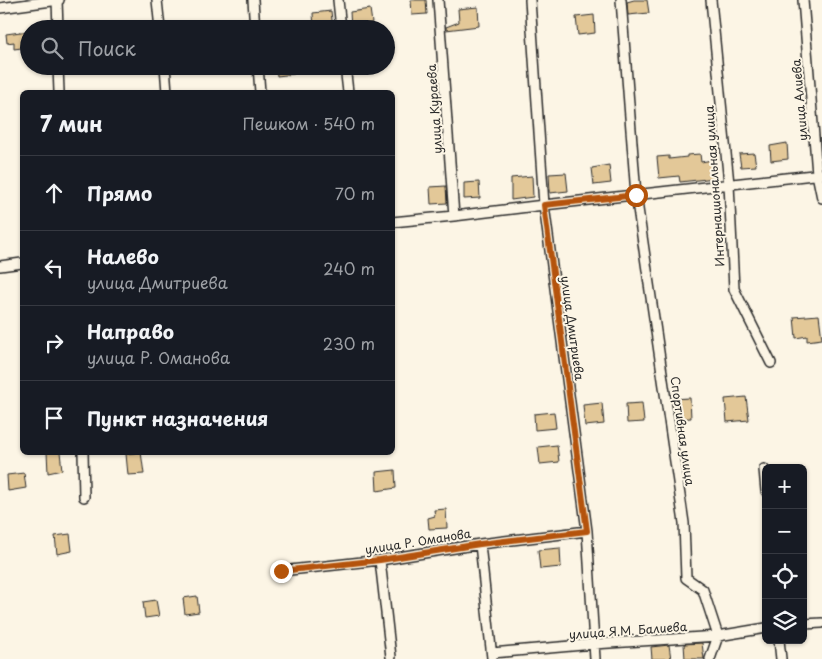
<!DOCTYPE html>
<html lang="ru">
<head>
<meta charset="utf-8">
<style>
  :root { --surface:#171b24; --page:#20242c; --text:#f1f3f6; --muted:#9ea1a6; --line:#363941 }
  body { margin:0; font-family:"Playpen Sans",sans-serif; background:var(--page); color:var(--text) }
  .controls { position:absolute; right:15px; bottom:15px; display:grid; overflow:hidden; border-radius:8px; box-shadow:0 1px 4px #0004 }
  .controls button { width:45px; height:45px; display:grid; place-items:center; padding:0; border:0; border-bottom:1px solid var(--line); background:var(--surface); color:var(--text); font:25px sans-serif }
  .stop { position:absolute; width:15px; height:15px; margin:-11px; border:4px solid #b45309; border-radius:50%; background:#fff }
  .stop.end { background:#b45309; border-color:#fff; box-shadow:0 1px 5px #0008 }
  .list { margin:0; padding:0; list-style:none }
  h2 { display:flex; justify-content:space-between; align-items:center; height:65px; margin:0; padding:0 20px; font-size:21px }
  h2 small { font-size:16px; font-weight:400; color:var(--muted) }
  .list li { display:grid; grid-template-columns:32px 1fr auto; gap:15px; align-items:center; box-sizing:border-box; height:75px; padding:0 20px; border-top:1px solid var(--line) }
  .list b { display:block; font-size:19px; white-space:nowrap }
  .list p { margin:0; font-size:16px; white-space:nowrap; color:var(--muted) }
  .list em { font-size:16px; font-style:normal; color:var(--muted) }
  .icon { flex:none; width:28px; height:28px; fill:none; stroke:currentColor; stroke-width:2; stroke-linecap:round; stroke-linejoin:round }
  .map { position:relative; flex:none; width:822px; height:659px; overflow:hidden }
  .search { position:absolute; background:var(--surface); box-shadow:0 1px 4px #0004; left:20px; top:20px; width:375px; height:55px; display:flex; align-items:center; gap:12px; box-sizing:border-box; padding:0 18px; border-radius:28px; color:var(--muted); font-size:19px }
  .panel { position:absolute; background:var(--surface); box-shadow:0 1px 4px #0004; left:20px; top:90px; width:375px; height:365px; border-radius:8px }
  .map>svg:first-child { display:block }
  .building { fill:#e3c898; stroke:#2b2b2b }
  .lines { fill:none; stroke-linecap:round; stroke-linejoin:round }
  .minor-casing { stroke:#2b2b2b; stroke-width:12 }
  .minor { stroke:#fcf5e5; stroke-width:9 }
  .route { stroke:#b45309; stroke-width:6 }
  .labels { text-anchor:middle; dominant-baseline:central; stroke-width:4; stroke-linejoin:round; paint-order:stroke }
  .street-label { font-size:12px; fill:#2b2b2b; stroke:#fcf5e5 }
</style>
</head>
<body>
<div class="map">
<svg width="822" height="659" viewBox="0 0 822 659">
  <rect width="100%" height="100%" fill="#fcf5e5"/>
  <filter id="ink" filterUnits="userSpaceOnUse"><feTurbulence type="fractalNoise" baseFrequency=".02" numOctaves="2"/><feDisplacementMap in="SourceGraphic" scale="10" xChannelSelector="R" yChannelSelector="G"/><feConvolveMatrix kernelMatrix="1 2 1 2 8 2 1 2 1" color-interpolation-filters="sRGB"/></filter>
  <g filter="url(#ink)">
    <path class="building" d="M411,0h15l1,14 -15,1z
      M634,0h13l2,13 -21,2 -1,-13z
      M478,7l1,19 -33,4v-3l13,-5 -1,-13z
      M370,9l2,14 -21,3 -1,-14z
      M331,11l2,18h-19l-1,-16z
      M594,15l1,18 -17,2 -2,-18z
      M243,19l1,10h-16v-8z
      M28,31l1,16 -15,2v-7l-7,1 -1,-9z
      M276,66h17l1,8 -17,2z
      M787,143l1,16 -17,2 -1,-15z
      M754,153l2,13 -15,1 -2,-13z
      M700,154l1,8 11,-2 3,18 -35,4 -1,-6 -20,2 -2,-21 12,-1v3l18,-2v-2z
      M609,165l2,18 -17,2 -2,-17z
      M566,173l2,18 -18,2 -1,-19z
      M532,176l1,21 -22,3v-22z
      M479,182l1,16 -16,1v-16z
      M446,186l1,17 -16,1 -1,-17z
      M819,315l3,24 -15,2v-5l-11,2 -2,-21z
      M746,397l3,23 -22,2 -2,-23z
      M690,398l1,20 -16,1 -3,-20z
      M602,403l2,21 -19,2 -2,-21z
      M642,403l2,19 -17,1 -1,-19z
      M554,412l2,16 -21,2 -1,-16z
      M557,445l2,17 -19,2 -2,-17z
      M47,452h13l2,18 -14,3z
      M141,452l3,22 -16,1 -2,-21z
      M395,470l1,18 -19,3 -1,-19z
      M24,473l2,15 -18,3 -1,-16z
      M446,509l1,19 -18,1 -1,-11 7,-2 -1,-6z
      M70,534l2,17 -15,3 -2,-18z
      M560,548l1,19 -21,2 -2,-19z
      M197,596l2,16 -14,2 -2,-16z
      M156,600l3,16 -14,2 -2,-16z
      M702,643l2,16h-19l-1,-15z
      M669,645l2,14h-19l-1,-12z"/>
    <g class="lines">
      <g class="minor-casing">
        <path id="minor" d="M57,0l1,29
          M157,0l3,29
          M253,0l2,29
          M338,0l3,29
          M438,0l16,216
          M530,0l14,205 43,326 8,128
          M621,0l15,195 48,328 2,55 17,12 15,46 -8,23
          M711,0l18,184 5,105 37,74
          M803,0l14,174 5,24
          M0,8l59,-8
          M58,66l1,26
          M165,66l2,26
          M258,66l2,26
          M345,66l3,26
          M392,222l62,-6 90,-11 278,-31
          M0,266l22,-3
          M83,452l1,45
          M764,469l2,22
          M480,544l12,114
          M380,560l11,97
          M281,571l99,-11 100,-16 107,-13
          M803,624l19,-1
          M779,640l2,19
          M492,653l102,-9 124,-8 48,-8"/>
      </g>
      <use href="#minor" class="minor"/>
    </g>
  </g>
  <g class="lines" filter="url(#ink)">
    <path class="route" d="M281,571l99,-11 100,-16 107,-13 -43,-326 92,-10"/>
  </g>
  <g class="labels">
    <g class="street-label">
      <text transform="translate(799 100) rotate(-95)">улица Алиева</text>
      <text transform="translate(434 109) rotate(-94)">улица Кураева</text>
      <text transform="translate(714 186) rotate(-94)">Интернациональная улица</text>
      <text transform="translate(573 328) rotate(82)">улица Дмитриева</text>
      <text transform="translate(683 431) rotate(82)">Спортивная улица</text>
      <text transform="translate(418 541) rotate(-9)">улица Р. Оманова</text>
      <text transform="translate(628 630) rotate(-4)">улица Я.М. Балиева</text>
    </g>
  </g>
</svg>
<div class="controls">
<button>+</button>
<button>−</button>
<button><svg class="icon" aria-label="locate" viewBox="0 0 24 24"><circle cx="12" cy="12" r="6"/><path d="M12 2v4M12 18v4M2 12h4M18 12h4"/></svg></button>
<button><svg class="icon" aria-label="layers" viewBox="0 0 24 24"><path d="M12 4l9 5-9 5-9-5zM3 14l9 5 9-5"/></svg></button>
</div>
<div class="stop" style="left:636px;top:195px"></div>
<div class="stop end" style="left:281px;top:571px"></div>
<div class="search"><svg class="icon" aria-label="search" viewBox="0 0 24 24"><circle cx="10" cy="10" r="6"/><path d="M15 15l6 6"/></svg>Поиск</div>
<section class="panel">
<h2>7 мин<small>Пешком · 540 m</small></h2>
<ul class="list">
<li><svg class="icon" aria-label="ahead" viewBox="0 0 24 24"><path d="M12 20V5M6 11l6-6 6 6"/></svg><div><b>Прямо</b></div><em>70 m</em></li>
<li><svg class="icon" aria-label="left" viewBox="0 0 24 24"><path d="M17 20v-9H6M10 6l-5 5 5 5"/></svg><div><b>Налево</b><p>улица Дмитриева</p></div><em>240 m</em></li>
<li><svg class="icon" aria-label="right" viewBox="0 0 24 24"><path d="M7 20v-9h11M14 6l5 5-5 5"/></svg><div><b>Направо</b><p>улица Р. Оманова</p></div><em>230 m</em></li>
<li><svg class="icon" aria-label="arrive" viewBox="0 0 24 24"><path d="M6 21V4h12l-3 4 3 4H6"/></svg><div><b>Пункт назначения</b></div></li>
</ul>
</section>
</div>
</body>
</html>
